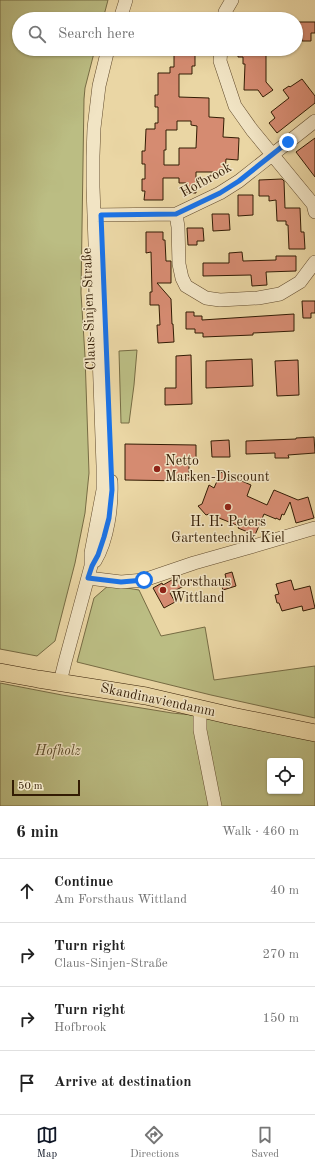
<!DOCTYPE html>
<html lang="en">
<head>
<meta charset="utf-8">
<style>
  :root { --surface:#fff; --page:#f2f2f2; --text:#222; --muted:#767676; --line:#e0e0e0; --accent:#111827 }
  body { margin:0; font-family:"Old Standard TT",serif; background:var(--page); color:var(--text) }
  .controls { position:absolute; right:12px; bottom:12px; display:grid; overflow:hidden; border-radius:4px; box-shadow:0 1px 3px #0004 }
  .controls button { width:36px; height:36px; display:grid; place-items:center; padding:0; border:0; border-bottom:1px solid var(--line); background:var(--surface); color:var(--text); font:20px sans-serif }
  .scale { position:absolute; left:12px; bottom:10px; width:68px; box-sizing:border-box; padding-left:4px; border:2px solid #331c04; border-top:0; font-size:11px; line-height:14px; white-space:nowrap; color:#331c04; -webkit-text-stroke:3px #f1e4c4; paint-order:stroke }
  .stop { position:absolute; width:12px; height:12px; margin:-9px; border:3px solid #1a73e8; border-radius:50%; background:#fff }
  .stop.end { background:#1a73e8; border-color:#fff; box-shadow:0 1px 4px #0008 }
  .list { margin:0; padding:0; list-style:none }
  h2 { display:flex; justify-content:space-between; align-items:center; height:52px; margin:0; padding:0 16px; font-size:17px }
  h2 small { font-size:13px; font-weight:400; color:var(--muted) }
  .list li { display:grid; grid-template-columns:26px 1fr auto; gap:12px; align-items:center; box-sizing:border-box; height:64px; padding:0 16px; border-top:1px solid var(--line) }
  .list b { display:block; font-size:15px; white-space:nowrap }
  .list p { margin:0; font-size:13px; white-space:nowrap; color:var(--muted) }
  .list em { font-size:13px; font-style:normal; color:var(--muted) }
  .icon { flex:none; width:22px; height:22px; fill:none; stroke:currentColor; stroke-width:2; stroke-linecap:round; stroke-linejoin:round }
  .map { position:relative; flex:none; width:315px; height:806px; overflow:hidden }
  .search { position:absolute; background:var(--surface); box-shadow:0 1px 3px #0004; left:12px; right:12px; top:12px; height:44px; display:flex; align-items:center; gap:10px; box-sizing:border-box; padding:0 14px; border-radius:22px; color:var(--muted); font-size:15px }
  .sheet { height:308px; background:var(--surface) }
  nav { display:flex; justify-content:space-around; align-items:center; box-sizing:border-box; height:56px; border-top:1px solid var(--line); background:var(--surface); font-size:11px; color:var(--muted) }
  nav a { display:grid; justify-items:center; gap:2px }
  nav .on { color:var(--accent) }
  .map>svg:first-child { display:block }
  .green { fill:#bbbd83; stroke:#776c44; fill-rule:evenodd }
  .building { fill:#d58b71; stroke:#331c04; fill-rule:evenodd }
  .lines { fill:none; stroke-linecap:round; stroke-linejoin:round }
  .minor-casing { stroke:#614a2c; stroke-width:14 }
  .major-casing { stroke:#331c04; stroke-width:18 }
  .minor { stroke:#f1e4c4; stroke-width:13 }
  .major { stroke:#ead6a4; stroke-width:17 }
  .route { stroke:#1a73e8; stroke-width:5 }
  .poi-dot { fill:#8f2418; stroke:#f1e4c4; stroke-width:1.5 }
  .labels { text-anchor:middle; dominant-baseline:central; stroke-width:3; stroke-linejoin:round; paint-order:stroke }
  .street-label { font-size:14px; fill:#331c04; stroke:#f1e4c4 }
  .poi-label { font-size:14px; fill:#331c04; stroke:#f1e4c4; text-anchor:start }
  .park-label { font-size:14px; font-style:italic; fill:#5c4c2a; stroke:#f1e4c4 }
</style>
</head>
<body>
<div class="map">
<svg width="315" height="806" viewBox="0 0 315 806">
  <rect width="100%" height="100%" fill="#ead6a4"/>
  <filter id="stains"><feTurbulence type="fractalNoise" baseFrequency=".005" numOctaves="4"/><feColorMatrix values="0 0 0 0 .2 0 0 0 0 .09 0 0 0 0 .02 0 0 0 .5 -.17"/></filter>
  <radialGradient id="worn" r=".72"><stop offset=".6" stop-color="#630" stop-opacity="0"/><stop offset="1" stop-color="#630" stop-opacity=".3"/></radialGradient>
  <path class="green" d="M0,0h108l-5,19h-84v30h76l-10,39 -1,11 -3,194 4,63 4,117 -4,40 -10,50 -20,78 -18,15 -37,-7z
    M137,350l-3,35 -5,38h-8l-2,-72z
    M109,585l30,5 22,46 44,-9 9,53 101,-14v52l-104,-23 -134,-33 17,-64z
    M0,683l62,12 110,18 61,6 82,19v68h-315zM270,761h30v30h-30z"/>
  <path class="building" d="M296,22h19v11h-4v8h-9v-6h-6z
    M174,49h19v5h2v12h-3v8h-13v23l30,1v19l15,1 -1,19 16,1 -1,22 -12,-1 -1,13h-29v21h-10v-10h-7v-5h-16v22h-19l1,-9h-3v-12h3v-15h-3v-13h3l1,-22h9v-6h3v-16h-3v-12h3v-22h12v-6h4zM177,121h14v4l6,1 -1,22h-17v17h-15v-15h2v-20h11z
    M238,49h27v4h1v29l7,8 -10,7 -5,-7h-14l1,-26h-2v-7h-5z
    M302,79l13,17v7l-38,30 -8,-10 6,-5 -4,-6 18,-14 -6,-8 6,-4 1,1z
    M315,138v39l-19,-25z
    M282,179l2,2 1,27h15l1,24h3l1,17h-16l-1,-24h-2v-4h-9l-1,-21 -7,1v-5h-10v-16z
    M238,195h15v20l-15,1z
    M212,214h17l1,16 -17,1z
    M187,228h16l1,13h-7v4h-9z
    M146,232h17v8h2l1,21h5v22h-14l14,16 1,25h1l1,18 -16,1 -1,-18h3l-1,-20h-9v-13h2l-1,-40 -5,1z
    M242,252l1,9 33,-1v-4h20v15l-30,1 1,13 -15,1 -1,-11 -48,1v-13h26v-10z
    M302,301h13v12h-4v5h-8z
    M186,312h8v4h8v4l92,-6v17l-41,2v2l-50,2v-4h-8v-4h-9z
    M191,355l1,49 -27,1v-17h11v-32z
    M252,359l1,27 -47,2v-27z
    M298,360l1,35 -22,1 -2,-35z
    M314,437l1,16 -27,2 1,3h-14v-5l-29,1v-13l50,-2v-1z
    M229,440l1,17h-18l-1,-16z
    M125,444l71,1v13h-7l-1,1h1v22l-64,-1z
    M221,472l30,13 -4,11 20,9 7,-15 24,10 10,-3 6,21 -18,5 -6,-21 -6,13 -2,-1 -2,6 -4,-2v1l-12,-5 -9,21 -17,-7 1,-2 -30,-12 -3,1 -8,-9 4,-2 7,-19 5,3z
    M232,572l4,14 -13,4 -3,-10 6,-2 -1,-4z
    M179,576l5,10 -14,7 5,9 -11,6 -11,-20 9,-5 1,2z
    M291,580l3,10 16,-4 5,22 -12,3 -1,-5 -20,5 -3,-8h-2l-2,-8 4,-1 -3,-10z"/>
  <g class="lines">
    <g class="minor-casing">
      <path id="minor" d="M120,19l6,-19
        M224,19l1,-7 7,-12
        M221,49l-1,12 15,45 17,24 61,74 2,8
        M176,214l2,13 1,37 3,14 4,8 20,12 14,2 38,-2 22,-4 20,-12 15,-20
        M94,215l82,-1 44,-21 19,-12 76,-60
        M95,561c13,-21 17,-56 16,-80
        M88,578l33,4 23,-2 50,-17 53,-15 68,-20
        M60,682l5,-20 26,-96v-13l12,-63v-24l-10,-279v-31l1,-28 5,-42 9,-37
        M200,708v22l15,76"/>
    </g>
    <g class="major-casing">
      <path id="major" d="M0,672l38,7 108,17 86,20 83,17"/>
    </g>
    <use href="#minor" class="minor"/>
    <use href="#major" class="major"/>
  </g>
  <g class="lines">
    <path class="route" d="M144,580l-23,2 -33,-4 4,-12 6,-11 6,-18 5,-19 3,-28 -11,-275 75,-1 44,-21 19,-12 49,-39"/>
  </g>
  <g class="poi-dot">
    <circle cx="157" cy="469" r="4"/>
    <circle cx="228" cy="507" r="4"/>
    <circle cx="163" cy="590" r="4"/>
  </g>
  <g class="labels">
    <g class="street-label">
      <text transform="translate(206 180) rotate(-29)">Hofbrook</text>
      <text transform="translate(89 309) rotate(-92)">Claus-Sinjen-Straße</text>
      <text transform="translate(158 700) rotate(12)">Skandinaviendamm</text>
    </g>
    <g class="poi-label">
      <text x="165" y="461">Netto<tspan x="165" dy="16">Marken-Discount</tspan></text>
      <text x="228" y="522" text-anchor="middle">H. H. Peters<tspan x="228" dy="16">Gartentechnik Kiel</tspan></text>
      <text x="171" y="582">Forsthaus<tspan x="171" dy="16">Wittland</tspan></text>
    </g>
    <g class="park-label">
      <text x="58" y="751">Hofholz</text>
    </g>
  </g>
  <rect width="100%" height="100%" filter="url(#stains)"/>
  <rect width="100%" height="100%" fill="url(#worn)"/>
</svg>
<div class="controls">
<button><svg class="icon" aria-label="locate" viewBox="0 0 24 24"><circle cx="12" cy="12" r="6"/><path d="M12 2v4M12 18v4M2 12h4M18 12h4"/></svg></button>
</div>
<div class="scale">50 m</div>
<div class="stop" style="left:144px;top:580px"></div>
<div class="stop end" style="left:288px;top:142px"></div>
<div class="search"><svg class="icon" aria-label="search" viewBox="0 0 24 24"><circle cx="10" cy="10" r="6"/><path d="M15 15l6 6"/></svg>Search here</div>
</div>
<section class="sheet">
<h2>6 min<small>Walk · 460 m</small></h2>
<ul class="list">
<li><svg class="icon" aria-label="ahead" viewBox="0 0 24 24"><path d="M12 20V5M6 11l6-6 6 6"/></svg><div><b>Continue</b><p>Am Forsthaus Wittland</p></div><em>40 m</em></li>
<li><svg class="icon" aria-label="right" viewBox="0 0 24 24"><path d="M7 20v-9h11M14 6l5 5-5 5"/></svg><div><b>Turn right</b><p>Claus-Sinjen-Straße</p></div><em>270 m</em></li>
<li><svg class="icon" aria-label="right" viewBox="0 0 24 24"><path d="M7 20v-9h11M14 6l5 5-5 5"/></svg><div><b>Turn right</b><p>Hofbrook</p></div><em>150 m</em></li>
<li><svg class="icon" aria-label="arrive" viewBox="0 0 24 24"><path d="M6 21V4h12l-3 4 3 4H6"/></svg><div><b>Arrive at destination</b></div></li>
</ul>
</section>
<nav>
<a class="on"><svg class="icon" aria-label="map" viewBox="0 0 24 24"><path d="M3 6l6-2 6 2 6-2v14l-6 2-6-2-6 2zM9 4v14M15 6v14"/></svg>Map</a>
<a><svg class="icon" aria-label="directions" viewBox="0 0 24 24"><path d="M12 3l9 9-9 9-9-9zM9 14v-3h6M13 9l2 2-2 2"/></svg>Directions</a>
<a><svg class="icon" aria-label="saved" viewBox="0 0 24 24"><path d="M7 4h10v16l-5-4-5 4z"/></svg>Saved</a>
</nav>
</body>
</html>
